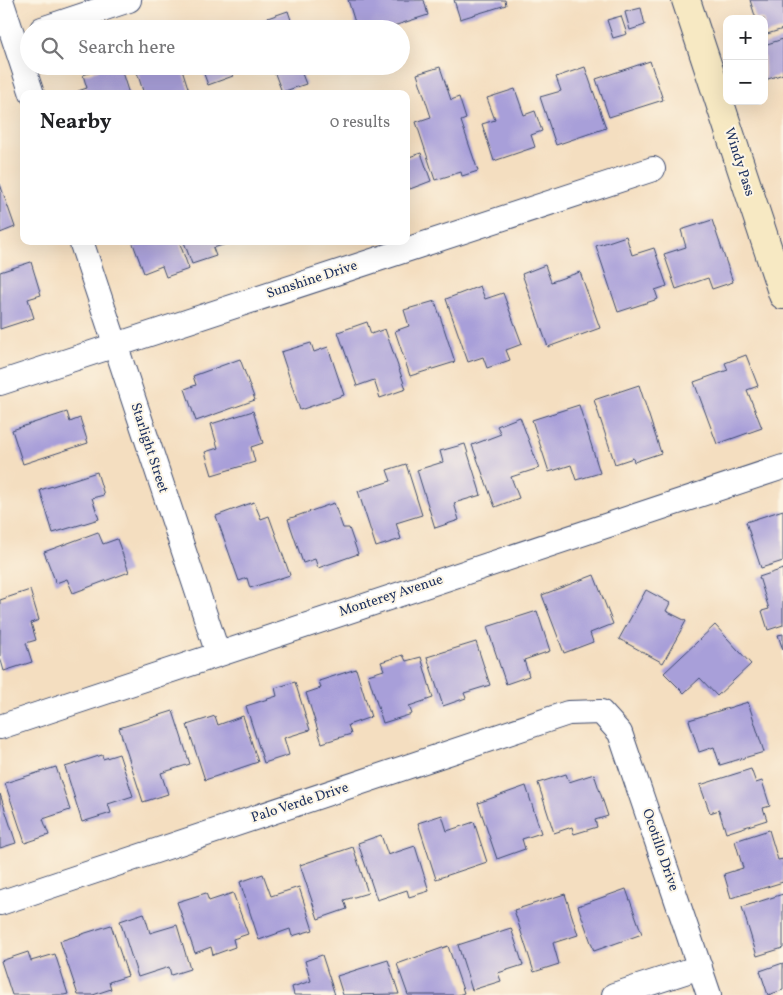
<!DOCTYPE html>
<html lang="en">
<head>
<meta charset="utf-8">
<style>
  :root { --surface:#fff; --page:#f2f2f2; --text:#202124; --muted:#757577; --line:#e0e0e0 }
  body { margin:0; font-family:Vollkorn,serif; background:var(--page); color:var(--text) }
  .controls { position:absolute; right:15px; top:15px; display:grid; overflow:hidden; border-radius:10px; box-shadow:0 5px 20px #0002 }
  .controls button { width:45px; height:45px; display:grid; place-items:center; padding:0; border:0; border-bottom:1px solid var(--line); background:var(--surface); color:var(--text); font:25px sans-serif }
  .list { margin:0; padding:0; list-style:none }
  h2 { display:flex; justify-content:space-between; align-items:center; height:65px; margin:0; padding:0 20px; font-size:21px }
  h2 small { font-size:16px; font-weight:400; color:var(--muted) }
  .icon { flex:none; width:28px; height:28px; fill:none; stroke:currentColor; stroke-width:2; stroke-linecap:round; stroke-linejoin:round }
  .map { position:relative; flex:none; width:783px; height:995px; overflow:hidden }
  .search { position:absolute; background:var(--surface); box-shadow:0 5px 20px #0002; left:20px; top:20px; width:390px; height:55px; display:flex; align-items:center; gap:12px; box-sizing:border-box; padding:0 18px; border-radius:28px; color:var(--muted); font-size:19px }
  .panel { position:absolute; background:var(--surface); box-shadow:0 5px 20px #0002; left:20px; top:90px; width:390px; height:155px; border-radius:10px }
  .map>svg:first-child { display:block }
  .building { fill:#a89fd9 }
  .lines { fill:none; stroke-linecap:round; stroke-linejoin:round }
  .street-casing { stroke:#3c496d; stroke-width:26 }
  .secondary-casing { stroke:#3c496d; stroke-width:30 }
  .street { stroke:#fff; stroke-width:24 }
  .secondary { stroke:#f7e9c3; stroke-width:28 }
  .labels { text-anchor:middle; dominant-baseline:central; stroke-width:4; stroke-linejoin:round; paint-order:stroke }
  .street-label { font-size:14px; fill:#1b2f5e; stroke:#fcf5e5 }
</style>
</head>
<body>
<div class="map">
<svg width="783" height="995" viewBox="0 0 783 995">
  <rect width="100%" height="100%" fill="#fcf5e5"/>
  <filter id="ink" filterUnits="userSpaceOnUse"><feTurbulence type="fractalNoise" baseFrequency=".02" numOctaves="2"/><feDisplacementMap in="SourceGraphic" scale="10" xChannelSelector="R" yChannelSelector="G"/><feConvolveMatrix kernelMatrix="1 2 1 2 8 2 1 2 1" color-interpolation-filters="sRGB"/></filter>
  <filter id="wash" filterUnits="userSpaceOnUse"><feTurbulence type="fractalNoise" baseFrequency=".0096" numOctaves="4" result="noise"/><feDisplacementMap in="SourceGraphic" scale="20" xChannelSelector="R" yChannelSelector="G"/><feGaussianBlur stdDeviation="1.12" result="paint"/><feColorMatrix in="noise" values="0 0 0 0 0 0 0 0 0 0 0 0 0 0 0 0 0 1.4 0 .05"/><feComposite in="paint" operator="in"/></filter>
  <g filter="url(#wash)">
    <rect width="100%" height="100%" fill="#f4dec0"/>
    <g id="blocks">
      <path class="building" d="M348,0h76l4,15 -44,14h-27z
        M454,0h51l1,5 -46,14z
        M750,0h33v29l-19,6v-16h-8z
        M641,8l4,17 -15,5 -5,-18z
        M288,11l6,18h-35l-3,-7z
        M621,16l6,18 -14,4 -6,-18z
        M234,22l3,7h-20z
        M783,39v35l-18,6 -1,-35z
        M650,61l13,39 -54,17 -13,-38z
        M109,66h11l9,28h-50l-1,-3 9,-3 -4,-13z
        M135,66h46l9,28h-46z
        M201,66h28l4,10 -25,9z
        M272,66h27l7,18 -24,8z
        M440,67l11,33 8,-3 7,22 -5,2 17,50 -16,5 -1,-4 -26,8 -19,-58 15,-5 -14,-43z
        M585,67l21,61 -50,17 -16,-48 21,-6 -5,-14z
        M515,89l9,26 11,-4 7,20 -11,4 4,12 -41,14 -12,-37 13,-4 -8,-22z
        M421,153l10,28 -21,8 -4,-9v-22z
        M0,184l15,43 -15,6z
        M712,220l21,62 -21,7 -4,-11 -32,11 -12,-35 22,-7 -5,-17z
        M626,236l6,19 22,-7 13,38 -12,4 3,9 -40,13 -22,-66z
        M132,241h47l10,28 -23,8 -4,-11 -18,7z
        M186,241h47v1l-20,6 3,8 -24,8 -8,-22z
        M31,262l10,33 -13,4 6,19 -34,11v-57z
        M545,265l6,17 29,-10 20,56 -52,19 -26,-73z
        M480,286l5,13 18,-6 19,51 -16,6 4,10 -23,8 -4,-11 -15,5 -22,-63z
        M435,301l20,61 -45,14 -15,-45 14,-5 -5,-16z
        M367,322l4,12 14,-5 21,60 -26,9 -6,-18 -17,6 -19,-54z
        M311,343l3,9 14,-5 16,48 -44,15 -19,-58z
        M746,355l12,31 -11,4 15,38 -45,16 -23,-62 34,-12 -3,-7z
        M240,359l15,41 -59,21 -11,-32 11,-4 -3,-9z
        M639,385l22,68 -27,9 -1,-4 -18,6 -21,-64z
        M579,405l21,68 -24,7 -5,-15 -22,7 -17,-52z
        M253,411l10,32 -12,4 4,15 -43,13 -7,-23 13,-4 -7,-24z
        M67,412l3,10 10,-4 8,25 -65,21 -11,-34z
        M520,417l19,51 -28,9 8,21 -24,9 -23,-62 29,-11 -4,-8z
        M465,444l16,51 -27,8 5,17 -24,8 -18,-58 26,-8 -3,-11z
        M406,464l16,51 -26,8 5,16 -25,8 -18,-56 33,-10 -4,-11z
        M97,472l7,23 -12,3 7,21 -46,14 -13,-43z
        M254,502l7,17 8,-3 21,59 -40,13 -3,-10 -8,3 -23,-65z
        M334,503l9,25h6l9,26 -40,14 -3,-9 -12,4 -15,-44z
        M783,510v51l-22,7 -15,-46z
        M98,532l5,12 14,-5 12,33 -56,21 -6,-14 -11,4 -12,-31z
        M783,569v56l-15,5 -6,-19 7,-2 -10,-32z
        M594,575l19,49 -23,9 3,9 -29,11 -22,-58z
        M30,590l9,30 -8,3 5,17 -10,3 6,19 -28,9 -4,-14v-57z
        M646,590l24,13 -4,8 20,10 -23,42 -44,-24z
        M537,611l13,40 -26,9 5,16 -23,8 -19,-57z
        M715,625l36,39 -34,32 -17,-18 -16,15 -20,-20z
        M783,634v16l-5,-15z
        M476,642l14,43 -26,8 2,5 -23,8 -16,-49z
        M403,655l3,6 15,-4 12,41 -24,8 3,8 -29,9 -15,-48 16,-5 -3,-8z
        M356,669l15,48 -23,8 3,9 -29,9 -16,-50 15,-5 -2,-7z
        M295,682l15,48 -26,8 5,17 -25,8 -18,-57 31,-10 -2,-8z
        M748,702l16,50 -44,13 -6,-18 -15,5 -10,-32z
        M173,711l17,53 -29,9 7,21 -25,8 -24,-74z
        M215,716l3,9 25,-9 15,46 -53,18 -18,-55z
        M119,754l14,42 -25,8 3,9 -29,9 -17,-55 37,-12 1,4z
        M56,767l14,43 -27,9 6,16 -24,8 -20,-60z
        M751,769l5,14 6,-2 8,25 -7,2 4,12 -41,13 -7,-23 -9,3 -10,-28z
        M566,774l3,8 25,-8 14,42 -13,4 2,7 -23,7 -2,-7 -18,6 -16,-50z
        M526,786l15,47 -19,6 3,10 -28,10 -19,-56z
        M0,794l16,49 -16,5z
        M442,815l5,16 27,-9 13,40 -51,17 -18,-56z
        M769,830l9,30 5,-1v23l-52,16 -7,-24 19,-6 -8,-27z
        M381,835l7,20 27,-9 14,45 -20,6 -2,-7 -30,10 -19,-57z
        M353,847l15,46 -24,7 3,9 -29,10 -18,-54z
        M263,874l8,22 28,-9 14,43 -21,6 -2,-7 -31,11 -19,-58z
        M626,889l16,45 -48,17 -16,-45z
        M206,893l3,8 24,-8 15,41 -15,5 2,8 -22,8 -2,-8 -16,6 -18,-51z
        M565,894l13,41 -25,8 6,21 -25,8 -20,-62z
        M783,894v54l-26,8 -15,-49z
        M144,913l6,20 27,-8 13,44 -19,6 -2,-8 -31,10 -18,-56z
        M111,925l17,51 -19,6 2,7 -18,6h-15l-18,-54z
        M511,928l12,37 -25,8 3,8 -29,9 -14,-45z
        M448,946l16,47 -6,2h-50l-11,-31z
        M28,952l3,9 24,-7 13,40 -4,1h-52l-11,-34z
        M322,955l13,40h-41l-2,-8 19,-6 -6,-20z
        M388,960l11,34 -56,1 -6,-19z
        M783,963v27l-15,5 -8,-24z"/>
    </g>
  </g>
  <g filter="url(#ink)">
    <use href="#blocks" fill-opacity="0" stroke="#3c496d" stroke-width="1"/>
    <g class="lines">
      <g class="street-casing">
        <path id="street" d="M1,0l31,94
          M42,29l87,-29
          M81,241l137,413
          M0,383l653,-214
          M0,727l783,-260
          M0,903l568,-190 33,-1 19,21 89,262
          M614,995l86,-28"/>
      </g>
      <g class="secondary-casing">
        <path id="secondary" d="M686,0l97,295"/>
      </g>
      <use href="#street" class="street"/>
      <use href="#secondary" class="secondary"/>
    </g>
  </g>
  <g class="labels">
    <g class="street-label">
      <text transform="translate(739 162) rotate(72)">Windy Pass</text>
      <text transform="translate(312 280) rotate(-18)">Sunshine Drive</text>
      <text transform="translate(149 448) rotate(72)">Starlight Street</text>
      <text transform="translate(391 596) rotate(-18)">Monterey Avenue</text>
      <text transform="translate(300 803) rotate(-18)">Palo Verde Drive</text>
      <text transform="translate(660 850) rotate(71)">Ocotillo Drive</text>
    </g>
  </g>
</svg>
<div class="controls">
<button>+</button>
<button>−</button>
</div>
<div class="search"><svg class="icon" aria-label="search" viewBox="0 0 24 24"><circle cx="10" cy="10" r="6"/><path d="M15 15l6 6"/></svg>Search here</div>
<section class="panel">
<h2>Nearby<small>0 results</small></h2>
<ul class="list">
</ul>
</section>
</div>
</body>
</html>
